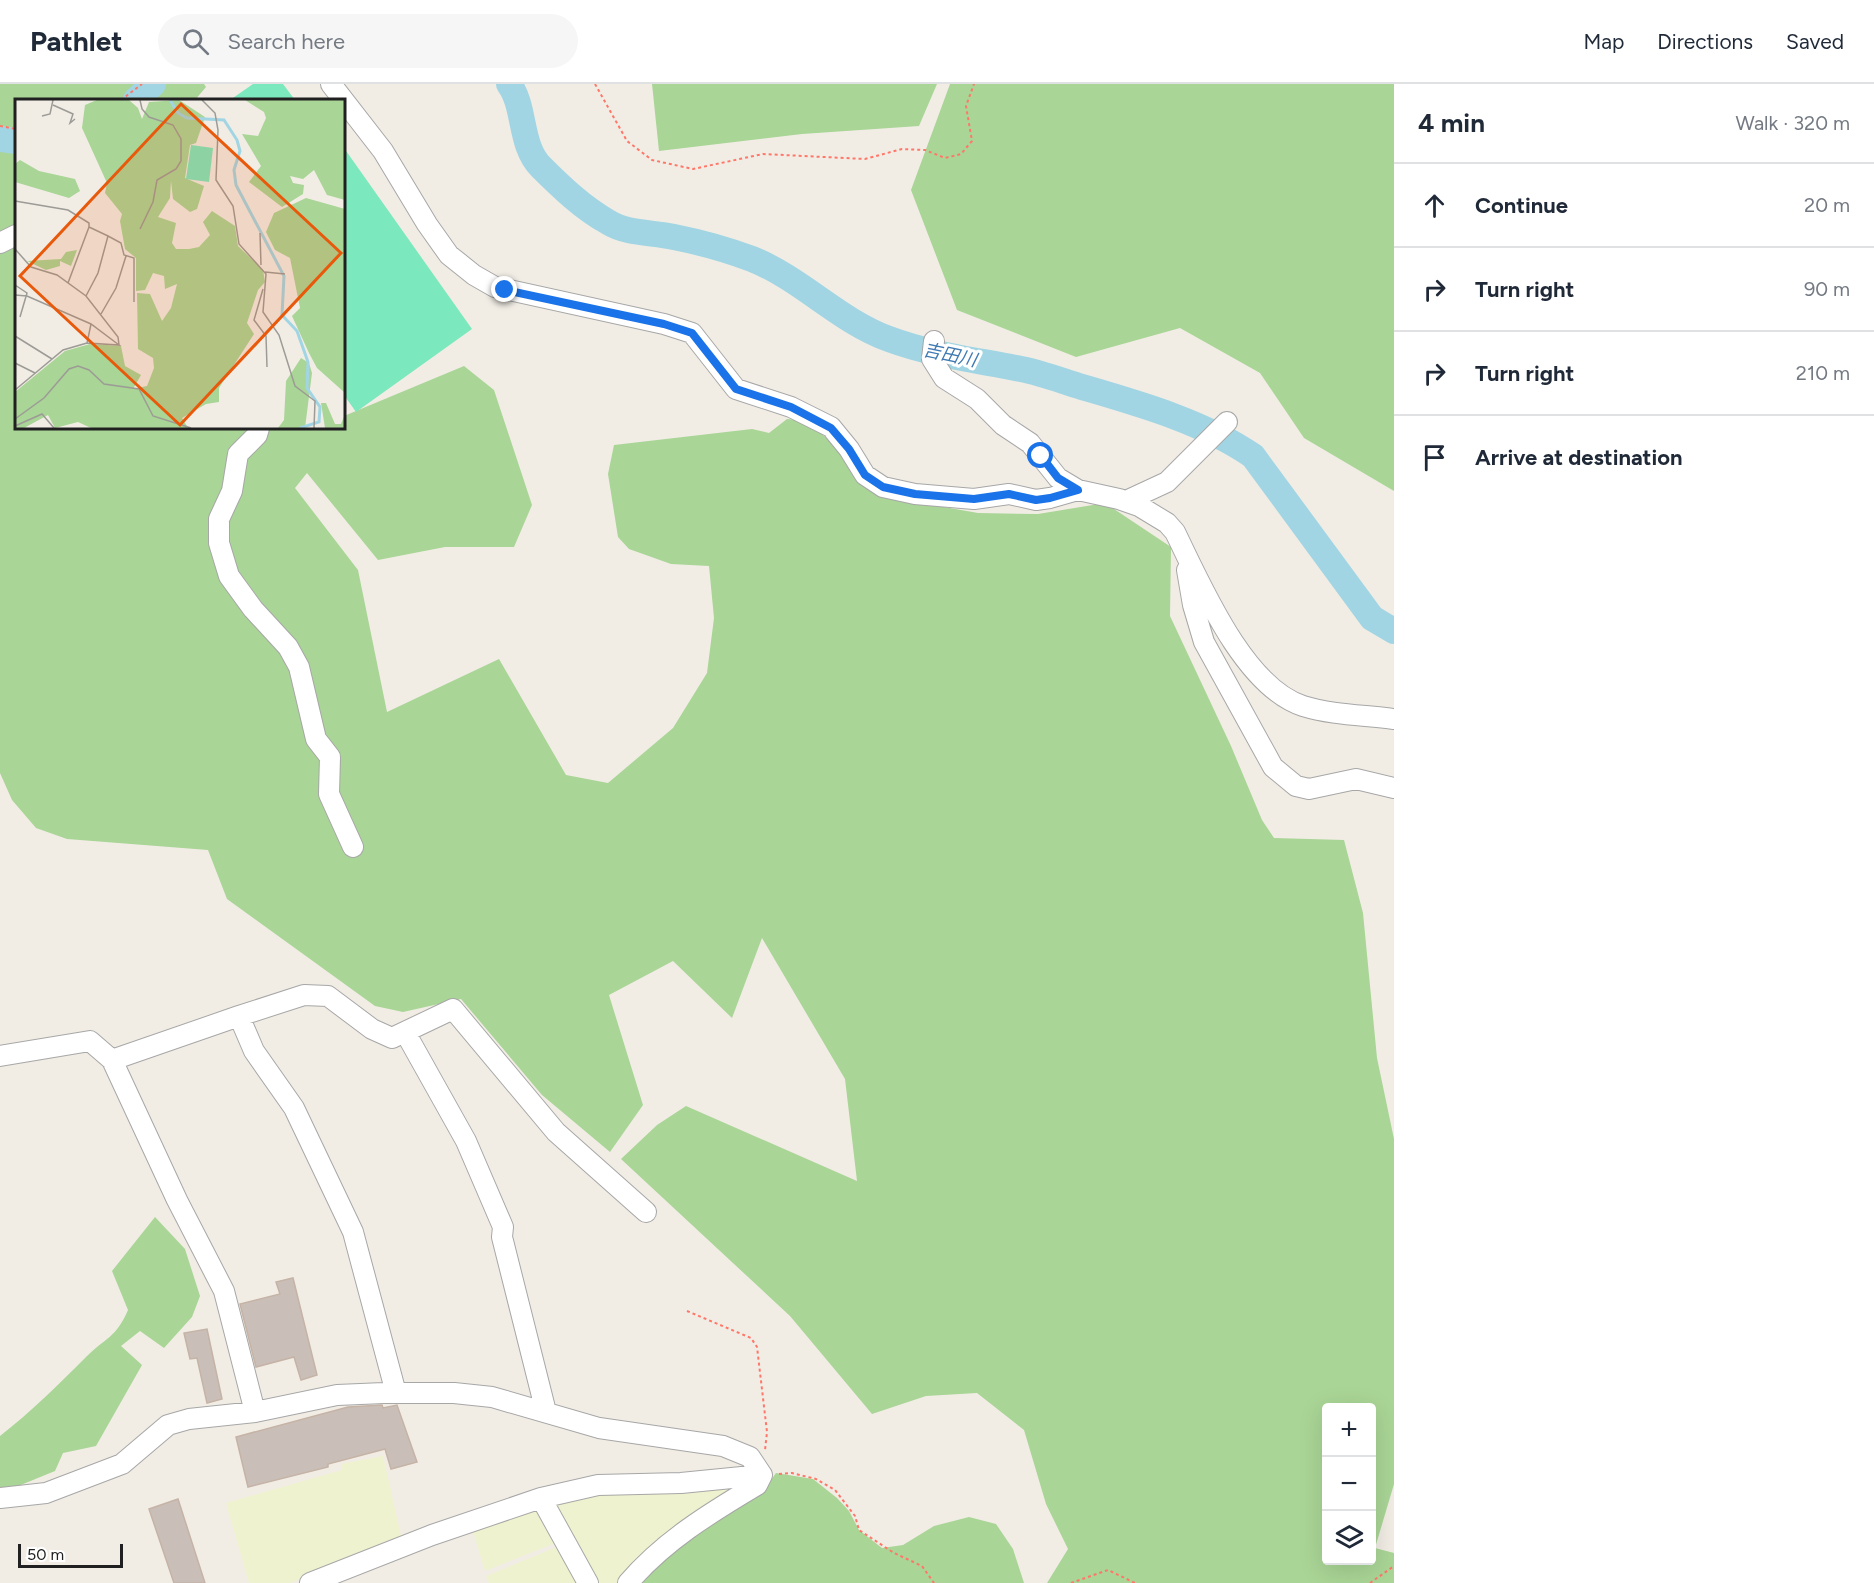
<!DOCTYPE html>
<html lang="en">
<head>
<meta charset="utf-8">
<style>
  :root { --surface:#fff; --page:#f6f6f7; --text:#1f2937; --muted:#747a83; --line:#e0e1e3 }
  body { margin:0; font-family:Figtree,"Noto Sans JP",sans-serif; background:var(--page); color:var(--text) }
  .controls { position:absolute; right:18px; bottom:18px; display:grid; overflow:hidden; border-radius:6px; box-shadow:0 6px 24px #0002 }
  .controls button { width:54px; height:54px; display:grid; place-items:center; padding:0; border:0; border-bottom:2px solid var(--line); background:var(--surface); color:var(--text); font:30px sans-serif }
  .scale { position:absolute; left:18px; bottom:15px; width:105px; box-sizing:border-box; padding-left:6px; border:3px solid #202020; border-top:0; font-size:16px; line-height:21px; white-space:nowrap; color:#202020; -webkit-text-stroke:4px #fff; paint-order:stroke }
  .stop { position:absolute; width:18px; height:18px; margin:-14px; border:4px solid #1a73e8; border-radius:50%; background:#fff }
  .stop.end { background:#1a73e8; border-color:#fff; box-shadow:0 2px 6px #0008 }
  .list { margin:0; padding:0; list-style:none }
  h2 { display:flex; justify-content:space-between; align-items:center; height:78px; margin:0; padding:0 24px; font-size:26px }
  h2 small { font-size:20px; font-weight:400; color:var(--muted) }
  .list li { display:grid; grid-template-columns:39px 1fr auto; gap:18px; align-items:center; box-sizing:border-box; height:84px; padding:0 24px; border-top:2px solid var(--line) }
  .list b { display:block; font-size:22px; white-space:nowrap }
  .list em { font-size:20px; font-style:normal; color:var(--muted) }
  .icon { flex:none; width:33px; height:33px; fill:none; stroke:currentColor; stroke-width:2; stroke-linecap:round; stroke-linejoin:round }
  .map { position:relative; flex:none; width:1394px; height:1499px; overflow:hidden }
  header { display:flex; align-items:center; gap:36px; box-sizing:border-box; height:84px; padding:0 30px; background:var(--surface); border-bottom:2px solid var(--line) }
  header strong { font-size:28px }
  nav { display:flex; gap:33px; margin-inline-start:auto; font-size:21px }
  .search { width:420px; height:54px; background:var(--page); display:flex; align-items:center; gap:15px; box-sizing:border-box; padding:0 21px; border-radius:33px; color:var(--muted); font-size:22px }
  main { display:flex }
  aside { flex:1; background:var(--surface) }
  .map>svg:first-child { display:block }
  .farmland { fill:#eff2cf }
  .forest { fill:#a9d596; fill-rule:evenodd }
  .pitch { fill:#7ce8bd }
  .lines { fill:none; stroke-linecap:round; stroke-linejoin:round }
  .river { stroke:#a2d5e3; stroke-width:26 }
  .building { fill:#cabfb8; stroke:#c5b3a6; stroke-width:1.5 }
  .minor-casing { stroke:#a7a7a7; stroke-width:22 }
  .path { stroke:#ff7769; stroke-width:2; stroke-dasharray:3 3; stroke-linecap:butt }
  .minor { stroke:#fff; stroke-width:20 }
  .route { stroke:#1a73e8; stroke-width:8 }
  .labels { text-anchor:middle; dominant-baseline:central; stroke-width:6; stroke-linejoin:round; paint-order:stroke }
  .water-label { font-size:18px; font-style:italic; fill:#407ab2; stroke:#fff }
  .inset-river { fill:none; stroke:#a2d5e3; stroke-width:3 }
  .inset-road { fill:none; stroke:#9d9b96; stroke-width:1.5 }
  .view { fill:#e8590c; fill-opacity:0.15; stroke:#e8590c; stroke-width:3 }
  .inset-edge { fill:none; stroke:#202020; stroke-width:3 }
</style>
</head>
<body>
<header>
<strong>Pathlet</strong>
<div class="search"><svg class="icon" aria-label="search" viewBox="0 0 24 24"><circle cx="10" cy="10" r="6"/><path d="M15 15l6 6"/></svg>Search here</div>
<nav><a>Map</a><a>Directions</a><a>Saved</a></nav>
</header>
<main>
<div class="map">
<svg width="1394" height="1499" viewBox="0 0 1394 1499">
  <rect width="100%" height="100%" fill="#f1ede5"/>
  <path class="farmland" d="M383,1372l19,84 -112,43h-41l-23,-80 116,-33 -1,-6z
    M750,1397l-127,102h-28l-42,-82 49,-9z
    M538,1421l20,37 -73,29 -13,-43z
    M559,1462l20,37h-90l-3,-7z"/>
  <path class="forest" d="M0,0h204l2,3 -11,13h-179v328h328v-12l120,-50 30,24 38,115 -18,42h-69l-67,13 -71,-87 -12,15 63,82 29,142 112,-53 67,116 42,8 65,-55 34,-55 7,-55 -5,-52 -38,-2 -42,-15 -11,-12 -10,-63 6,-29 138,-16 17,4 18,-14 22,2 30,30 15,26 33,20 91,16 60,1 67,-11 66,44 -1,69 61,130 31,74 12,18 70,2 19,73 14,145 17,81v345l-19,64 19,5v30h-347l21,-34 -22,-45 -22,-74 -47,-37 -51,3 -54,18 -82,-98 -169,-157 36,-34 29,-19 171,75 -12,-102 -83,-141 -30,80 -59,-57 -64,34 34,110 -33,47 -68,-57 -81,-96 -58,13 -28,-6 -148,-107 -19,-49 -141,-11 -31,-11 -24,-28 -12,-27zM1326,1324h46v152h-46z
    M652,0h285l-18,42 -117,8 -143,17z
    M950,0h444v407l-90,-53 -44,-65 -80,-45 -104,29 -119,-47 -46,-120z
    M155,1133l30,32 15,47 -8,21 -28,31 -24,-17 -19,15 21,19 -46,81 -33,7 -8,18 -49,20 -6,-1v-54c31,-24 58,-51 86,-79 19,-19 30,-19 42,-47l-16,-39z
    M776,1389l37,6 24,19 12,13 10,19 23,18 21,-3 31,-19 35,-9 27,7 17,25 11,34h-386l60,-59 65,-33z"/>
  <path class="pitch" d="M253,0h30l12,16h-65z
    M344,64l128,181 -116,83 -12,-17z"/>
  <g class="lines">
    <path class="river" d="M509,0c17,23 10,61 32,83 20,20 42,41 67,55 19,12 44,10 66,15 25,5 54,13 78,22 50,20 87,62 137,80 43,16 87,21 132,30 21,4 41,12 61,18 58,17 122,35 171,69l119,162 22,13
      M136,16l17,-16
      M0,55l16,2"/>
  </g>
  <path class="building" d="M293,1194l24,97 -16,5 -7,-23 -38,10 -16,-63 40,-10 -4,-12z
    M207,1245l15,70 -15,4 -10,-45 -7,1 -6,-26z
    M382,1321l1,3 14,-3 20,57 -26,7 -6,-20 -57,15v3l-80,20 -12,-50 112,-30z
    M178,1415l27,84h-31l-25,-74z"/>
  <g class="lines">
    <g class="minor-casing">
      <path id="minor" d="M331,0l52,67 44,73 22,31 25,20 21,12 169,37 28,9 44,56 55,18 40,20 18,22 16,26 18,12 32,7 59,5 35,-5 27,6 14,-2 28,-8 41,9 20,7 28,17 8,9c26,53 69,155 128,174 29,9 61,9 91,13
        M0,159l16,-8
        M934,257l-2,18 12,19 33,21 26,26 27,18 28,35 20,12
        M259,344l-2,7 -19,19 -6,37 -13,28v24l10,33 24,33 35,38 11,20 17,72 14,18 -1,37 24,53
        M1126,417l41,-19 60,-60
        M1187,486l6,35 11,37 69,125 23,19 13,3 47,-10 38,9
        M239,932l65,-21 24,1 44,33 20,9 61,-29 103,123 90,80
        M405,948l61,109 37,86 -1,10 44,175
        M0,972l90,-15 22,19 127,-44 15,35 40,57 59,124 43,161
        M112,976l65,140 47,91 31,121
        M0,1414l46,-5 76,-29 46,-39 21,-6 66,-7 82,-17 47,-2h70l38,4 107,31 124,18 27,11 12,18
        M541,1414l47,85
        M310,1499l122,-48 109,-37 57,-13 83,-2 81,-8 -5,10c-47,28 -93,56 -129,98"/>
    </g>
    <path class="path" d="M595,0l32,57 25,19 41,9 70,-15 102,5 37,-10 23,1 20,8 16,-4 11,-13 -6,-35 8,-22
      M121,16l21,-16
      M0,42l16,3
      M687,1227l64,27 6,9 10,85 -2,18
      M779,1390l13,-1 24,6 19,11 20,26 4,14 35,23 28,13 12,17
      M1071,1499l37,-13 27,13
      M1370,1499l24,-17"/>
    <use href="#minor" class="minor"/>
  </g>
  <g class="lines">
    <path class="route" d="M505,206l159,34 28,9 44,56 55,18 40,21 18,21 16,26 18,12 32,7 59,5 35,-5 27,6 14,-2 28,-8 -20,-12 -17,-22"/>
  </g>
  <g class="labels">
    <g class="water-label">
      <text transform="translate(950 271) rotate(12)">吉田川</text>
    </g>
  </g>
  <g transform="translate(15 15)">
    <rect width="330" height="330" fill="#f1ede5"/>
    <path d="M82,1h32l9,8 4,11 7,-17 30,-2 26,17 -9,26 -6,2 -5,33 19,8 -7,23 -7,3 -17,-13 -2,-18 -1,17 -12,19 18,6 -4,20 4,6h13l10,-2 11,-12 -7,-13 9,-11 23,15 3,20 25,24 2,12 -7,8 -11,33 7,11 -35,54v14l-13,2 -24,14 6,10h-97l-13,-6 -23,6 -7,-13 -24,13h-9v-36l50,-41 25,-7 31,2 4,20 16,9 -8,14 14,-3 7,-18 -1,-10 -15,-9 -1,-56 13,1 12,27 9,-13 6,-24 -12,5 -1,-13 -11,-3 -8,17 -9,1v-33l-11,-9 -5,-28 2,-7 -17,-21 2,-10 -25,-55 3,-23zM230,1h100v100l-18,-5 -13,-25 -11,9 -13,-3 3,7 11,2 -1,9 -21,13 -33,-25 12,-16 -19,-32 16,2 8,-18 -2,-6zM5,61l19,11 36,8 5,12 -11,7 -54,-16v-18zM291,99l39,11v184l-28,-25 -8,-15 -17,-37 8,-8 -10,-50 -15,-8 -9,-18 8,-19zM62,151l-6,16 -11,-5v5l-14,4 -19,-9 34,-2 5,-7zM286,259l8,5 3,10 -7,55h-27l6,-8 2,-39zM306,304h5l9,21h6l4,-10v14h-20z" fill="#a9d596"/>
    <path d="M176,46l22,3 -4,34 -23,-3z" fill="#7ce8bd"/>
    <path class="inset-river" d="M155,1l8,13 9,5 37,2 13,20 3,11 -6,19 2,15 48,91 -2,39 15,16 11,31 -1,26 13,19 -1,15 -19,6"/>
    <path class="inset-road" d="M187,1l13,13 3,17 -2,50 17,26 6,38 27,30 -3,38 16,23 16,51 20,15 -1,27M38,6l20,9 -3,9 5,-4M27,17l8,-2 3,-14M0,102l53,9 21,13v4l19,9 -10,37 -12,23M125,130l13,-27 4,-22 19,-11 5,-8v-22l-8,-14 -24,-8 -7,-8 -2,-9M245,134l1,32M93,137l13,7 3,12 10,3v44M0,150l16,18 26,8 29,21 32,41 1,8M250,173l20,2M53,184l21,-56M0,186l12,8 -7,24M248,190l-9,31 12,16 1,31M0,196l12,1 64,28 28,21 -32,-2 4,-19M86,215l15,-26 10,-32M0,237l37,23M0,264l20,10M0,291l48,-40 24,-7M0,320l29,-21 25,-29 9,-3 11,4 15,14 35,5 14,27 38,12M0,327l27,-12 12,14"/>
    <path class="view" d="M166,5l160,149 -161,172 -160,-149z"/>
    <rect width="330" height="330" class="inset-edge"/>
  </g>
</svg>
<div class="controls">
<button>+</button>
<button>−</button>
<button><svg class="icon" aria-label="layers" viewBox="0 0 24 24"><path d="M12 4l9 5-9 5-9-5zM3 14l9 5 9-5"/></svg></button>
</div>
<div class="scale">50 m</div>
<div class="stop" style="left:1041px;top:372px"></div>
<div class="stop end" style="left:505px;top:206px"></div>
</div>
<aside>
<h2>4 min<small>Walk · 320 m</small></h2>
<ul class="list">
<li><svg class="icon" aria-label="ahead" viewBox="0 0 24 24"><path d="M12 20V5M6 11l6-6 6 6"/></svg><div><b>Continue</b></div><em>20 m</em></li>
<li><svg class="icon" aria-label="right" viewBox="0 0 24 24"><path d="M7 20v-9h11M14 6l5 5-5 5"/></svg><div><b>Turn right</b></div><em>90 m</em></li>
<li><svg class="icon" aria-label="right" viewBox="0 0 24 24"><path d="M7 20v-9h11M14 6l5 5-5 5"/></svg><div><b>Turn right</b></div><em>210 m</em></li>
<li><svg class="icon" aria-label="arrive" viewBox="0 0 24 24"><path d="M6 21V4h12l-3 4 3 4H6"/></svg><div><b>Arrive at destination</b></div></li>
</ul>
</aside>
</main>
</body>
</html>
